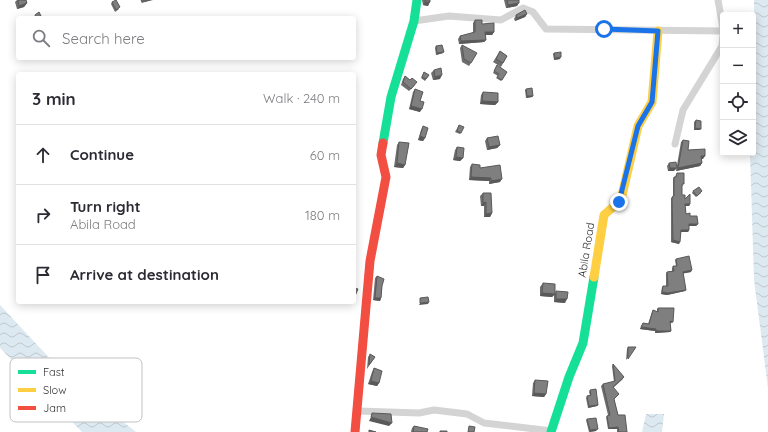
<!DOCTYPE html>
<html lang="en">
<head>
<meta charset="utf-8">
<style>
  :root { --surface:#fff; --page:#f7f7f7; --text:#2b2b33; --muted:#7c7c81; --line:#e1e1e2 }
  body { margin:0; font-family:Quicksand,sans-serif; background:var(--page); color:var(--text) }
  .controls { position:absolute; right:12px; top:12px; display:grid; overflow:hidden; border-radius:4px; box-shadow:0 2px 10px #0003 }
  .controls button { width:36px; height:36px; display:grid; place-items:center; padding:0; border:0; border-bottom:1px solid var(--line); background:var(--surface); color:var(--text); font:20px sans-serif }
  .stop { position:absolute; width:12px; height:12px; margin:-9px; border:3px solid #1a73e8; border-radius:50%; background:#fff }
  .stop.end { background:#1a73e8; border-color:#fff; box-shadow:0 1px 4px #0008 }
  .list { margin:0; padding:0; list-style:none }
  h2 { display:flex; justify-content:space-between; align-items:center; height:52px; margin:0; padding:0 16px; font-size:17px }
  h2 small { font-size:13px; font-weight:400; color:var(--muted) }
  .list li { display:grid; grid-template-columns:26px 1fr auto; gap:12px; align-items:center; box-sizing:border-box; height:60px; padding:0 16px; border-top:1px solid var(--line) }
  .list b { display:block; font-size:15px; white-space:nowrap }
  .list p { margin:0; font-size:13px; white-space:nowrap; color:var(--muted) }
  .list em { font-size:13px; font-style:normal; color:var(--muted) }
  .icon { flex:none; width:22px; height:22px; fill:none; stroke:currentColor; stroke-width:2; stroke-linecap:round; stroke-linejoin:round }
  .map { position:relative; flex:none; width:768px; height:432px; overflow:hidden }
  .search { position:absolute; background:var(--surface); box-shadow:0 2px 10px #0003; left:16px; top:16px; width:340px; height:44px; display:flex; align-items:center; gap:10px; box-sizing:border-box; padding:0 14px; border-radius:4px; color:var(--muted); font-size:15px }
  .panel { position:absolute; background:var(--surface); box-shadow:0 2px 10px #0003; left:16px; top:72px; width:340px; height:232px; border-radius:4px }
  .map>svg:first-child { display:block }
  .water { fill:url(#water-waves) }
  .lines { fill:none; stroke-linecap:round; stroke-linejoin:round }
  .street { stroke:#d4d4d4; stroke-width:7 }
  .fast { stroke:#16e098; stroke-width:9 }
  .slow { stroke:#ffcf43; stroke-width:9 }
  .jam { stroke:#f24e42; stroke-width:9 }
  .wall { fill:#6d6d6d }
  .shaded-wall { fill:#595959 }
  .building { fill:#7f7f7f; stroke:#595959 }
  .route { stroke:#1a73e8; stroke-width:5 }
  .labels { text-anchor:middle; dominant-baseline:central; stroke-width:4; stroke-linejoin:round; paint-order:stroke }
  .street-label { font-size:11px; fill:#303030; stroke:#fff }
  .key { fill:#fff; stroke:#c1c1c1; stroke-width:1 }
  .key-label { font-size:11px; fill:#303030 }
</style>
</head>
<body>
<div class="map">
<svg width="768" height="432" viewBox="0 0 768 432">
  <defs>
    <pattern id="water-waves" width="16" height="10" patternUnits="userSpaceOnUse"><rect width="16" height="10" fill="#dde9f0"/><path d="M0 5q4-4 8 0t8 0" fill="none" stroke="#bec8ce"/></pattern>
  </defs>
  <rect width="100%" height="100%" fill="#fff"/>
  <path class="water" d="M754,0h14v388l-14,-108 -4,-127h3z
    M0,305l69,74 67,53h-54l-82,-84z
    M646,414h18l-2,18h-20z"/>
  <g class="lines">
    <path class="street" d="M718,0l5,29
      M414,21l35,-5 52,4 22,-12 10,4 13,17 177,2
      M675,144l8,-34 39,-64 1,-11
      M358,411l61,2 15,-3 33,4 17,9 68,8"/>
    <path class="fast" d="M383,143l8,-46 23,-76 3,-21
      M551,432l18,-55 14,-34 11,-66"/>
    <path class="slow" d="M594,277l10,-62 17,-15 17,-74 14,-24 6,-71"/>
    <path class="jam" d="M355,432l15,-171 16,-84 -5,-22 2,-12"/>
  </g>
  <path class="wall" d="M17,0h9l1,3 -3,4 -7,2 -2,-7z
    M422,0h8l-2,6 -5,-1z
    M504,0h15l-2,6 -11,2z
    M112,2l7,7 -4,3 -4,-8z
    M527,14l-2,3 -10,4 -1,-2 2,-4z
    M475,20l19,12 -2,3h-7l1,5 -2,2 -25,2 -1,-5 2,-3 13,-3v-10z
    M462,45l9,18 -2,3 -7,-4 -2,-14z
    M436,46l7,7 -7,2 -1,-7z
    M500,51l7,5 -6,11 -8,-5z
    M554,53l6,6 -6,1 -1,-6z
    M497,65l5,15 -1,1 -5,-3 2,-2 -5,-3z
    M434,70l6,9 -7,1 -2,-7z
    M424,72l5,3 -4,6 -4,-3z
    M405,76l10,9 -6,6 -8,-6 2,-6z
    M415,89l5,12v11l-11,-3 4,-17z
    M526,89l7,7 -1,1 -6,1 -1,-8z
    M483,92l15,10 -3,3 -15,-1 1,-9z
    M696,120l5,9 -2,1h-5v-8z
    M459,125l2,8 -1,1 -5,-2z
    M423,126l2,12 -2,3 -5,-1 3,-10z
    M487,138l13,7 -3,3 -10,2 -2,-9z
    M683,140l5,10 15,9h-2l1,4 -2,3 -24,5 5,-29z
    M399,142l6,23 -2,3 -9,-1 3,-22z
    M457,147l6,11 -3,3 -7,-1 2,-10z
    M669,163l5,8h-6l-1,-5z
    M472,164l8,4 20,14 -11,2v-3l-20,-1 1,-13z
    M677,173l6,13h-1v9l8,9 -1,2h-4l1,8 12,10 -2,2h-7v4l-1,2h-7l-2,12 -8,-2v-44l2,-2v-17l1,-2h1z
    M693,191l8,2 -5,4 -4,-4z
    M483,193l9,20 -2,4h-6v-11h-3l-1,-10z
    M676,259l15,13 -8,1 3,17 -1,1 -18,4 -6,-1 1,-7 1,-1h3v-13l1,-1 5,-1v-3l1,-2h3l-1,-6z
    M377,276l5,10 -1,12 -1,3 -7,-1 2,-22z
    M543,283l12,11 1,-3 9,12 -11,-1v-7l-2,2 -12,-1v-9z
    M658,308l15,14 -1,1h-2l1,8 -1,1 -15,1v-2l-15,-2 3,-6 5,1 4,-12 1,-2 4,2v-3z
    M628,347h8l-10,13 1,-11z
    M370,354l5,3 -8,12 1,-12z
    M613,364l10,15 -10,9 1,11 4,16 9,17h-10v-3h-9l-2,-12 2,-2 -7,-29 2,-2 11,-2 -2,-16z
    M374,368l5,15 -2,3 -9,-2 4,-12z
    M535,380l11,14 -2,3 -12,-1 1,-13z
    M590,390l8,15 -1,1 -9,2 -2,-10 1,-2 3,-1 -1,-3z
    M587,419l9,12 -7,1 -3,-12z
    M414,426l13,6h-16l1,-4z"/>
  <path class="shaded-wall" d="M149,0h4l-12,3 1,-1z
    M425,2h5l-2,4 -5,-1z
    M27,3l-3,4 -7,2 2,-3z
    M519,3l-2,3 -11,2 2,-3z
    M527,14l-2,3 -10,4 2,-3z
    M485,32h9l-2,3h-9z
    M486,40l-2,2 -25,2 2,-3z
    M444,52l-1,1 -7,2 1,-2z
    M561,57l-1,2 -6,1 1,-2z
    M442,75l-2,4 -7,1 2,-3z
    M527,96h6l-1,1 -6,1z
    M482,101l16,1 -3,3 -15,-1z
    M411,106l11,3 -2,3 -11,-3z
    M695,128l6,1 -2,1h-5z
    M420,136l5,2 -2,3 -5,-1z
    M500,145l-3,3 -10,2 2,-3z
    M701,156h4l-2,3h-4z
    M456,157l7,1 -3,3 -7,-1z
    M397,163l8,2 -2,3 -9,-1z
    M702,163l-2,3 -24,5 2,-3z
    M670,168h7l-3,3h-6z
    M471,177l20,1 -2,3 -20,-1z
    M502,179l-2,3 -11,2 2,-3z
    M486,202l-2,4h-3l2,-3z
    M685,204h5l-1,2h-5z
    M492,213l-2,4h-6l2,-3z
    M689,224h9l-2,2h-9z
    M681,230h8l-1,2h-8z
    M673,240l7,2 -1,2 -8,-2z
    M692,270l-1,2 -10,2 2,-2z
    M686,290l-1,1 -18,4 -6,-1 1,-2z
    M542,293l13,1 -3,3 -12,-1z
    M375,298h6l-1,3 -7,-1z
    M556,299h11l-2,4 -11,-1z
    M429,302l-1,2 -9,1 1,-2z
    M641,327l15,2 -1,2 -15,-2z
    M656,331h15l-1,1 -15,1z
    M371,381l8,2 -2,3 -9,-2z
    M534,393l12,1 -2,3 -12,-1z
    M598,405l-1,1 -9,2 1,-2z
    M371,417l21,6 -3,3 -20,-5z
    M618,427l-1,2h-9l1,-1z
    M598,429l-2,2 -7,1 1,-2z"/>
  <path class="building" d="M18,0h8l1,3 -8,3z
    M116,0l4,7 -4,3 -4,-8z
    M141,0h8l-7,2z
    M425,0h5v2h-5z
    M507,0h12v3l-11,2z
    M525,10l2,4 -10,4 -1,-3z
    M39,12l3,6h-6l-1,-3z
    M475,20h7v4l12,-1v9h-9l1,8 -25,1 -1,-5 15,-4z
    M442,45l2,7 -7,1 -1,-7z
    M462,45l15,8 -6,10 -7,-4z
    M500,51l7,5 -4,7 -7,-4z
    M561,52v5l-6,1 -1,-5z
    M497,65l10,7 -5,8 -5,-3 2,-3 -5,-3z
    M441,68l1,7 -7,2 -1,-7z
    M424,72l5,3 -3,4 -4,-2z
    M405,76l5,4 2,-2 5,4 -6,7 -8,-7z
    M532,88l1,8h-6l-1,-7z
    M415,89l8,3 -3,9 4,1 -2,7 -11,-3z
    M483,92l15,1v9l-16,-1z
    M696,120l5,1v8l-6,-1z
    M459,125l5,2 -3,6 -4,-2z
    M423,126l5,2 -3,10 -5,-2z
    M498,136l2,9 -11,2 -2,-9z
    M683,140l6,1 -1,9 17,-1v7h-4l1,7 -24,5z
    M399,142l10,1 -4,22 -8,-2z
    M457,147l7,1 -1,10 -7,-1z
    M676,162l1,6h-7l-1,-5z
    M472,164l8,1v3l20,-3 2,14 -11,2v-3l-20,-1z
    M677,173h7v11h-2v11h3v4l5,-5v10h-5l1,10 4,-1v3h7l1,8h-9v6h-8l-1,12 -7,-2 -1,-41 1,-3h1v-19h2z
    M699,187l3,4 -5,5 -4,-5z
    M483,193h8l1,20 -6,1v-12l-3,1z
    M689,256l3,14 -9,2 3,18 -18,3 -6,-1 1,-6h5l-1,-14 7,-1 -1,-5h4l-1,-7z
    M377,276l7,3 -2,7 -1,12h-6z
    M543,283l12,1v10l-13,-1z
    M354,288l4,1 -3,7h-1z
    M556,291l12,1 -1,7h-11z
    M428,297l1,5 -9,1v-5z
    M658,308h16l-1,14 -3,-1 1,10h-15v-2l-15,-2 2,-4 6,1 4,-14 5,2z
    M628,347h8l-8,12z
    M370,354l5,3 -6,8z
    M613,364l11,13 -11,10 6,7 -5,5 4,16h7l2,17h-8l-1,-5 -9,1 -2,-12 3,-1 -7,-31 12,-3z
    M374,368l8,3 -3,12 -8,-2z
    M535,380l13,1 -2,13 -12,-1z
    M596,389l2,16 -9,1 -2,-10 4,-1 -1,-5z
    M372,413l19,1 1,9 -21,-6z
    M596,418l2,11 -8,1 -3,-11z
    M414,426l14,3 -1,3h-14z
    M469,426l6,1 -1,5h-6z
    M369,430l7,2h-7z
    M440,431h7v1h-7z"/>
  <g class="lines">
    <path class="route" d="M604,29l54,2 -6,71 -14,24 -19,76"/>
  </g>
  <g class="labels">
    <g class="street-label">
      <text transform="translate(586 250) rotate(-81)">Abila Road</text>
    </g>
  </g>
  <rect x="10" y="358" width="132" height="64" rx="6" class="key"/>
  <rect x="18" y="370" width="18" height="4" fill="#16e098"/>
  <rect x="18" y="388" width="18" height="4" fill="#ffcf43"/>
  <rect x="18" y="406" width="18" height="4" fill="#f24e42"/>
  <g class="key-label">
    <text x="43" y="376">Fast</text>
    <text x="43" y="394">Slow</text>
    <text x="43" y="412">Jam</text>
  </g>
</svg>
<div class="controls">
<button>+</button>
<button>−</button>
<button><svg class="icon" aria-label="locate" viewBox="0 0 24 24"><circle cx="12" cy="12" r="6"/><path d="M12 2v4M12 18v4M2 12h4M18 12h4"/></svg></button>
<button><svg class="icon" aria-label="layers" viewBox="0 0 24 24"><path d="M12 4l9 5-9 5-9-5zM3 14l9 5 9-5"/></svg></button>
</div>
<div class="stop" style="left:604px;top:29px"></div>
<div class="stop end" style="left:619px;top:202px"></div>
<div class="search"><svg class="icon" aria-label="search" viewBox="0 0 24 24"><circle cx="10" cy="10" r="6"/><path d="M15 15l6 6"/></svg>Search here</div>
<section class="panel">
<h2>3 min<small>Walk · 240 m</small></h2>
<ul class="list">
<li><svg class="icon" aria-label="ahead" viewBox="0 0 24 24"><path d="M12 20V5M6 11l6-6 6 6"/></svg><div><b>Continue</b></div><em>60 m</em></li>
<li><svg class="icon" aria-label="right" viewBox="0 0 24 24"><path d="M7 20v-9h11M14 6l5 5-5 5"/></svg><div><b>Turn right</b><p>Abila Road</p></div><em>180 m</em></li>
<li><svg class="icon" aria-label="arrive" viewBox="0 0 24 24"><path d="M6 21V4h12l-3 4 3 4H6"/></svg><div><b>Arrive at destination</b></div></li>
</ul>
</section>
</div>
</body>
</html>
